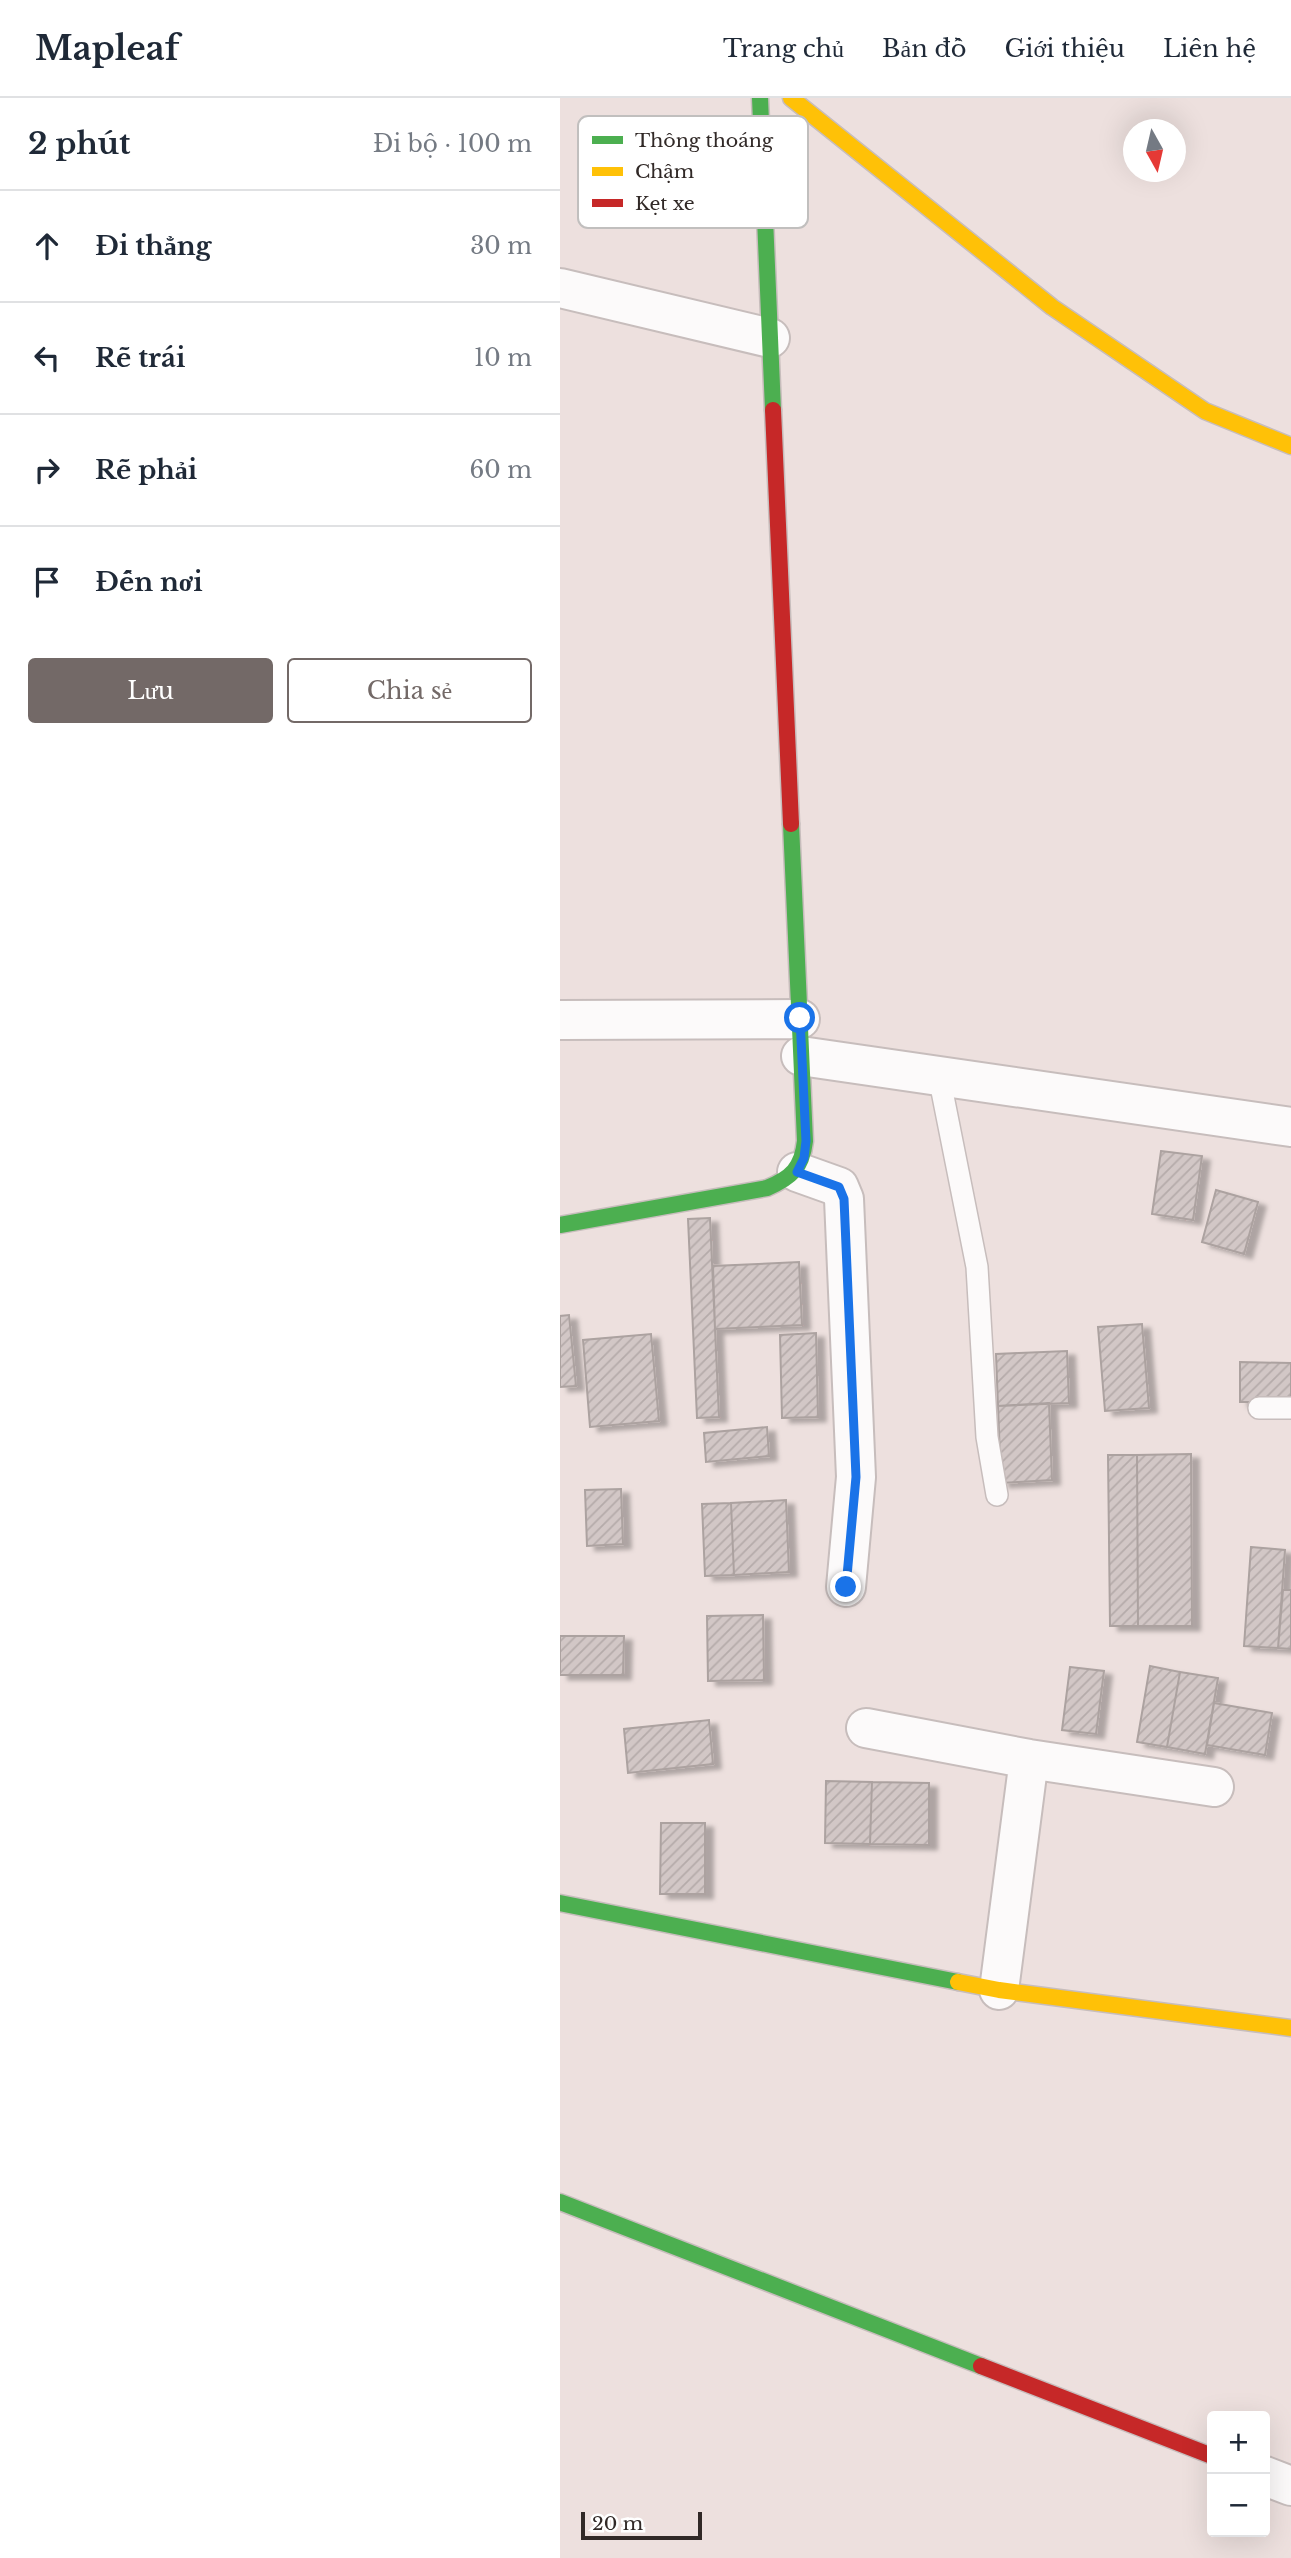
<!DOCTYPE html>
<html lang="vi">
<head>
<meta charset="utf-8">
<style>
  :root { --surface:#fff; --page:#f2f2f3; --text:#1f2937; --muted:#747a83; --line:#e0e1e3; --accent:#736967 }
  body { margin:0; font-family:"Libre Baskerville",serif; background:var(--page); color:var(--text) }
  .controls { position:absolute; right:21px; bottom:21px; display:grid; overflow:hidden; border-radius:7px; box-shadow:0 7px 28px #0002 }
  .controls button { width:63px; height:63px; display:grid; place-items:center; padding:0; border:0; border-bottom:2px solid var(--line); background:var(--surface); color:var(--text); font:35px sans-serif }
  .compass { position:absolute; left:563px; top:21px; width:63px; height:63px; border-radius:50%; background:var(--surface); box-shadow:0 7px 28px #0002; rotate:172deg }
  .scale { position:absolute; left:21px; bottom:18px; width:121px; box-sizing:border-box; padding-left:7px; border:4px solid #312927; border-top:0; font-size:19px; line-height:24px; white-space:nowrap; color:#312927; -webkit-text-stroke:5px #fff; paint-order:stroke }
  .stop { position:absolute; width:21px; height:21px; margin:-16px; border:5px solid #1a73e8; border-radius:50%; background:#fff }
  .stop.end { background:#1a73e8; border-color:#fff; box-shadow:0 2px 7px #0008 }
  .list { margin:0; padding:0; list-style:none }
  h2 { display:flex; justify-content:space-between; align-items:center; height:91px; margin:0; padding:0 28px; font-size:30px }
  h2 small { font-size:23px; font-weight:400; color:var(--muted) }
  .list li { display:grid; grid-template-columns:46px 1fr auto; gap:21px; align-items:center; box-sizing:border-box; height:112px; padding:0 28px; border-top:2px solid var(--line) }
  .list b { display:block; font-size:26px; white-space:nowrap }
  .list em { font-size:23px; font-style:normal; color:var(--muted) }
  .actions { display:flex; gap:14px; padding:21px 28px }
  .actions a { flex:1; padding:16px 0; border:2px solid var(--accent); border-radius:7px; text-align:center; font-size:24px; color:var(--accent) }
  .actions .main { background:var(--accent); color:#fff }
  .icon { flex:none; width:38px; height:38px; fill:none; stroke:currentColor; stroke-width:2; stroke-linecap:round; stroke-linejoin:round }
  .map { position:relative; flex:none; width:731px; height:2460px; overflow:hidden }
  header { display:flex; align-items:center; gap:42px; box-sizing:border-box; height:98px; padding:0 35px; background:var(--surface); border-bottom:2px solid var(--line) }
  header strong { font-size:33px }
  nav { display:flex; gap:38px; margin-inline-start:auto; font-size:24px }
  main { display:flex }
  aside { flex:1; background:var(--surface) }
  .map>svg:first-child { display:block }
  .building { fill:url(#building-hatch); stroke:#aca2a0; stroke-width:2; filter:url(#shadow) }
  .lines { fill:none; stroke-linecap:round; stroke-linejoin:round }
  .lane-casing { stroke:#c7bdbc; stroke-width:24 }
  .street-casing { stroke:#c7bdbc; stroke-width:42 }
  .fast-casing { stroke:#c7bdbc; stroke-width:19 }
  .slow-casing { stroke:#c7bdbc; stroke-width:19 }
  .jam-casing { stroke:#c7bdbc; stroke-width:19 }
  .lane { stroke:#fcfafa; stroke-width:21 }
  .street { stroke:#fcfafa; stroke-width:38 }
  .fast { stroke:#4caf50; stroke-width:16 }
  .slow { stroke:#ffc107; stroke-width:16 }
  .jam { stroke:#c62828; stroke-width:16 }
  .route { stroke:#1a73e8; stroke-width:9 }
  .key { fill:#fff; stroke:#c1bfbe; stroke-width:2 }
  .key-label { font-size:19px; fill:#312927 }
</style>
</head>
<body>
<header>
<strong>Mapleaf</strong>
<nav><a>Trang chủ</a><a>Bản đồ</a><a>Giới thiệu</a><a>Liên hệ</a></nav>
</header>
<main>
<aside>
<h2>2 phút<small>Đi bộ · 100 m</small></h2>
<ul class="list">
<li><svg class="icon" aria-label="ahead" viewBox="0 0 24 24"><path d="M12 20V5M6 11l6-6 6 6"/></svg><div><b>Đi thẳng</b></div><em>30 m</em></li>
<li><svg class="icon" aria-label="left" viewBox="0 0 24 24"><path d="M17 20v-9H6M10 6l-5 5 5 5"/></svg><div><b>Rẽ trái</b></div><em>10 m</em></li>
<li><svg class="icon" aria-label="right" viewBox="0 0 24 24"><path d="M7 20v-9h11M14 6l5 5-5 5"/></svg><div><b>Rẽ phải</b></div><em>60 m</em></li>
<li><svg class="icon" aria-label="arrive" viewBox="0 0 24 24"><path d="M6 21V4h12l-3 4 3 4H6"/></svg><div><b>Đến nơi</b></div></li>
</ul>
<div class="actions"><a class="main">Lưu</a><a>Chia sẻ</a></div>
</aside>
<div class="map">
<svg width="731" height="2460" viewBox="0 0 731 2460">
  <defs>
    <pattern id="building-hatch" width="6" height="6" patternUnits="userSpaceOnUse" patternTransform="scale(1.75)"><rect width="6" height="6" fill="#d2c7c6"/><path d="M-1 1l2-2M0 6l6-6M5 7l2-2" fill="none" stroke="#b5abaa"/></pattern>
    <filter id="shadow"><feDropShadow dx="8" dy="4.5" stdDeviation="2" flood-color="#0004"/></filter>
  </defs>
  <rect width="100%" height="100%" fill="#ede0de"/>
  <path class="building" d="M601,1053l41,5 -9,64 -41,-6z
    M656,1092l42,12 -14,52 -42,-12z
    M150,1120l9,199 -22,1 -9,-199z
    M239,1164l3,63 -87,4 -2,-63z
    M9,1217l7,71 -16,1v-71z
    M582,1226l7,84 -44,3 -7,-84z
    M256,1235l2,84 -36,1 -2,-83z
    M91,1236l8,87 -69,6 -7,-87z
    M507,1253l2,52 -71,3 -2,-52z
    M680,1264l51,1v39h-51z
    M489,1305l3,77 -51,3 -3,-77z
    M207,1329l2,29 -63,6 -2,-29z
    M631,1356l1,172h-54l-1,-171z
    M548,1357h29l1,171h-28z
    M61,1391l2,55 -36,2 -2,-56z
    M226,1402l3,72 -55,3 -3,-72z
    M171,1405l3,72 -29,1 -3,-72z
    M691,1449l34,3 -7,98 -34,-2z
    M723,1492h8v59l-13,-1z
    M203,1517l1,65 -56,1 -1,-65z
    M0,1538h64l-1,39h-63z
    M590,1568l30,6 -13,75 -30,-5z
    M510,1569l34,4 -8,63 -34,-4z
    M620,1574l38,6 -13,76 -38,-7z
    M654,1605l58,10 -7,42 -58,-10z
    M149,1622l4,44 -85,9 -4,-44z
    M266,1683l46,1 -2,62 -45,-1z
    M312,1684l57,1v62l-59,-1z
    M101,1725h44v71h-45z"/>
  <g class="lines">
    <g class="lane-casing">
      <path id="lane" d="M379,978l38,191 10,170 10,58
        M699,1310h32"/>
    </g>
    <g class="street-casing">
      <path id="street" d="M0,190l210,50
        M0,922l240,-1
        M241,958l490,71
        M237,1074l42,15 5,12 12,278 -10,110
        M306,1630l163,31 185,28
        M439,1892l30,-231
        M705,2378l26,10"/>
    </g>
    <g class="fast-casing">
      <path id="fast" d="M200,0l13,312
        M0,1127l207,-37c24,-10 35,-20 38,-47l-14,-317
        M0,1805l398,79
        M0,2104l421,164"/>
    </g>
    <g class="slow-casing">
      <path id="slow" d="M231,0l261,209 153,104 86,35
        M398,1884l41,8 292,38"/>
    </g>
    <g class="jam-casing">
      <path id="jam" d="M213,312l18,414
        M421,2268l231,90"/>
    </g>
    <use href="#lane" class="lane"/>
    <use href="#street" class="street"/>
    <use href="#fast" class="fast"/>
    <use href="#slow" class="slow"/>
    <use href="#jam" class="jam"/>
  </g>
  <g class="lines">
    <path class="route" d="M240,920l6,123 -2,17 -7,14 42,15 5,12 12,278 -10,110"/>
  </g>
  <rect x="18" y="18" width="230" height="112" rx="10" class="key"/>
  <rect x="32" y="38" width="31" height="8" fill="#4caf50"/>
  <rect x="32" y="69" width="31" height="9" fill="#ffc107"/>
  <rect x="32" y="101" width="31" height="8" fill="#c62828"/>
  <g class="key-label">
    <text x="75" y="49">Thông thoáng</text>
    <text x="75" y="80">Chậm</text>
    <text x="75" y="112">Kẹt xe</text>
  </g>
</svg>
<div class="controls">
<button>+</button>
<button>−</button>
</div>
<svg class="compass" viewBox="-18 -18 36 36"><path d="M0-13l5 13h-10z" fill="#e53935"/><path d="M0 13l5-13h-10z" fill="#747a83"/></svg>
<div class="scale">20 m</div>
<div class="stop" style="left:240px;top:920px"></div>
<div class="stop end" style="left:286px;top:1489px"></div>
</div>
</main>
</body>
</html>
